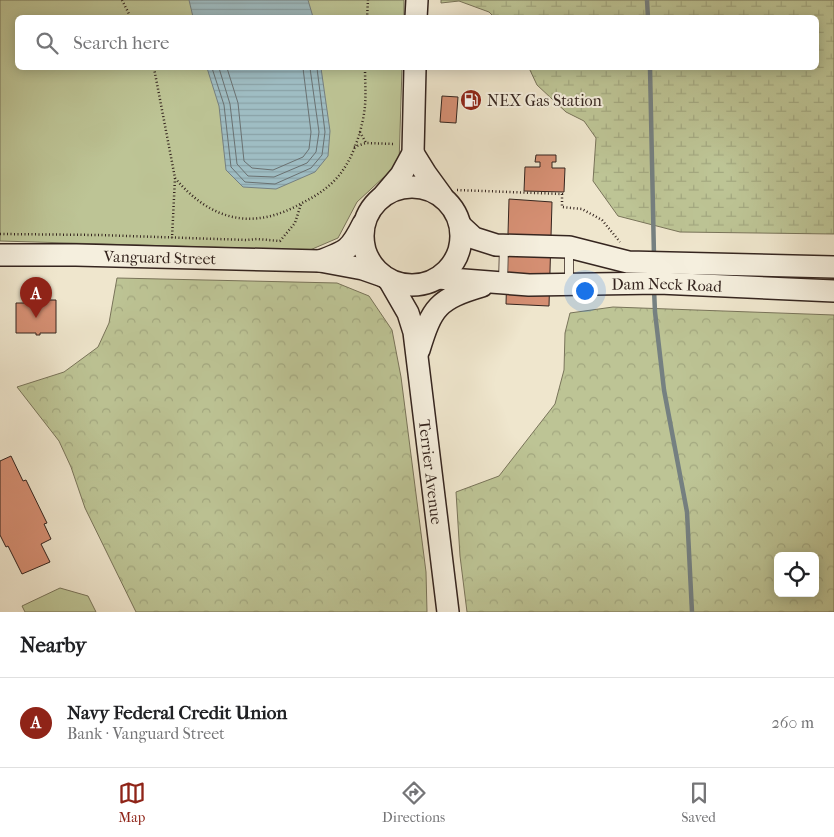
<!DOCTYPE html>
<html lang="en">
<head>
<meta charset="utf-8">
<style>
  :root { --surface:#fff; --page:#f2f2f2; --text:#202124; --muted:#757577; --line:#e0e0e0; --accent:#8f2418 }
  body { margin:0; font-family:"IM FELL French Canon",serif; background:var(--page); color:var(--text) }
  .controls { position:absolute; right:15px; bottom:15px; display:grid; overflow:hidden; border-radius:8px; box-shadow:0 2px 12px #0003 }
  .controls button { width:45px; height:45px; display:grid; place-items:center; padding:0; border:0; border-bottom:1px solid var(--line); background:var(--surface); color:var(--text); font:25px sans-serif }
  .you { position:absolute; left:584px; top:290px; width:18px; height:18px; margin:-12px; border:4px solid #fff; border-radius:50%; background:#1a73e8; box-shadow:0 0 0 8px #1a73e833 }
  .badge { display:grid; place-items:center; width:32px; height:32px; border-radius:50%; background:var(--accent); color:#fff; font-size:16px; font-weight:700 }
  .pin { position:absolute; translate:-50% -41px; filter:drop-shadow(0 1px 2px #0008) }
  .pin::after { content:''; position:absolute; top:26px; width:18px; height:15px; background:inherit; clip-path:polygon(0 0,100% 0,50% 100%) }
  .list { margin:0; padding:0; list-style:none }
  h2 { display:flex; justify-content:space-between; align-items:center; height:65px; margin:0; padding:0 20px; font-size:21px }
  h2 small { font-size:16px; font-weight:400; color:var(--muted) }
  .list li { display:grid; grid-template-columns:32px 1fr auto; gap:15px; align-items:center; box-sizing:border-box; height:90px; padding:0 20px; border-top:1px solid var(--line) }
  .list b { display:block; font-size:19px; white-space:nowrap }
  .list p { margin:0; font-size:16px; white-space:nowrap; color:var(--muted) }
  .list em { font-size:16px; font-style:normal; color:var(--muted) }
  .icon { flex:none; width:28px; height:28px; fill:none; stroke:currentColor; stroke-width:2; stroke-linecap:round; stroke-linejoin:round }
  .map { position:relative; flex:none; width:834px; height:612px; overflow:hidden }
  .search { position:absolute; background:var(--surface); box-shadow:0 2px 12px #0003; left:15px; right:15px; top:15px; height:55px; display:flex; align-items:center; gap:12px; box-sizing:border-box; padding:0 18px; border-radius:8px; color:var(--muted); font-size:19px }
  .sheet { height:155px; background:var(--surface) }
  nav { display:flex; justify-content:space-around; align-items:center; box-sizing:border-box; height:70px; border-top:1px solid var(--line); background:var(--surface); font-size:14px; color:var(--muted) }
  nav a { display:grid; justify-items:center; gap:2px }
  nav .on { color:var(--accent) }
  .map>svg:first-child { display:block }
  .green { fill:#bdc495; stroke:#79745a }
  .forest { fill:url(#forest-crowns); stroke:#79745a; fill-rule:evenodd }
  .wetland { fill:url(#wetland-marsh); stroke:#79745a }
  .water { fill:url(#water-rules); stroke:#758081 }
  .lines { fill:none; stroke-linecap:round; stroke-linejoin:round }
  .shore { stroke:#6a7171; stroke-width:1 }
  .stream { stroke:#758081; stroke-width:4.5 }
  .building { fill:#d58f73; stroke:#35251f }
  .lane-casing { stroke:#64554a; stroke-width:10 }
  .secondary-casing { stroke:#35251f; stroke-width:24 }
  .path { stroke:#35251f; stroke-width:2.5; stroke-dasharray:1 2.5; stroke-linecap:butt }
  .lane { stroke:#f5efde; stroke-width:8 }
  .secondary { stroke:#f5efde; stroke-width:21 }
  .labels { text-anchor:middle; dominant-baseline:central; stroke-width:4; stroke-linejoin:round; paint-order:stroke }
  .poi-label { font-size:16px; fill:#35251f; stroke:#f5efde; text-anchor:start }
  .street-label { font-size:16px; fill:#35251f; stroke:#f5efde }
</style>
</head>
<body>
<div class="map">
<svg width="834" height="612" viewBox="0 0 834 612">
  <defs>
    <pattern id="forest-crowns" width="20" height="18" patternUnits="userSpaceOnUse" patternTransform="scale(1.25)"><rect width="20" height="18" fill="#bdc495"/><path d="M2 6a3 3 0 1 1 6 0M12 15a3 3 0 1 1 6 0" fill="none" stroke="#a3a880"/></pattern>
    <pattern id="wetland-marsh" width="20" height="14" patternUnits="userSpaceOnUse" patternTransform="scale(1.25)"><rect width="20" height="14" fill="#bdc495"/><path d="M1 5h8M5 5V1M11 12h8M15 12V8" fill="none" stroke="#a3a880"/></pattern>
    <pattern id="water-rules" width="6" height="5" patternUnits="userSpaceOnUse" patternTransform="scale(1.25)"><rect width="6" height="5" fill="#9fbdc3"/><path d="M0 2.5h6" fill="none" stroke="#8aa2a7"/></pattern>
  </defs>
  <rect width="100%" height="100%" fill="#efe6cd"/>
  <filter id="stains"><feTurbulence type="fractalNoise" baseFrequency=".004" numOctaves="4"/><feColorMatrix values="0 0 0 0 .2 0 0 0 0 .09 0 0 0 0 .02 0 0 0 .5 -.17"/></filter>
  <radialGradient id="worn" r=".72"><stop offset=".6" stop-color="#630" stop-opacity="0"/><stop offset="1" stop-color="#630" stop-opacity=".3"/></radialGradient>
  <path class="green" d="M0,0h404v18h-386v50h384l-3,95 -42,39 -19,36 -28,12 -310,-9z
    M60,588l28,8 8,16h-71l-3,-6z"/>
  <path class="forest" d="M117,278l220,5 32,13 23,34 9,47 25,195 1,40h-291l-51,-104 -14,-41 -12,-26 -42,-54 47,-15 34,-25 11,-24z
    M613,307l221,8v297h-367l-7,-56 -4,-64 43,-16 56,-72 9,-34 1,-37 5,-20zM778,556h37v37h-37z"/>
  <path class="wetland" d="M441,0h393v234l-154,-2 -62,-16 -25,-35 3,-43 -12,-17 -18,-9 -29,-27 -8,-17h287v-50h-321l-6,-6 -30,-11 -18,2z"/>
  <path class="water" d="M189,0h119l5,17h-120z
    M207,68h114l9,63 -2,25 -13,16 -39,17 -33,-2 -17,-17 -7,-64z"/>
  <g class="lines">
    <path class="shore" d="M212,68l12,37 7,62 14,15 30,2 36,-16 11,-13 3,-23 -8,-64
      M219,68l11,36 7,60 11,12 26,1 33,-14 9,-11 3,-20 -9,-64
      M227,68l11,35 6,58 8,7 21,2 30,-13 6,-8 2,-17 -8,-64"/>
    <path class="stream" d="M647,0l1,18
      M650,68l4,188
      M654,289l1,23 9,78 23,122 5,100"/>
  </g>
  <path class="building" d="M442,96l16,1 -2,26 -16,-1z
    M536,155h20v7h-4v6h13l-1,24 -40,-1 1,-24h15v-5h-5z
    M509,199l43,3 -3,104 -43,-2z
    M40,300h16v33h-16v2h-4v-2h-20v-30h15l9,-1z
    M11,456l12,25 3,-1 21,43 -3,1 7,15 -10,5 9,18 -28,12 -14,-28 -2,1 -6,-12v-74z"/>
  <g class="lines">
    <g class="lane-casing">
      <path id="lane" d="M503,281l1,-34
        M569,284v-36"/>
    </g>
    <g class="secondary-casing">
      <g id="secondary">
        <path d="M416,18l1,-18"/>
        <path d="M413,153l13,21 16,22"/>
        <circle cx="412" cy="236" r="49"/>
        <path d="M384,195l17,-20 12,-22 2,-85"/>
        <path d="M461,226l13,12 22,7 73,2 59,15 206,5"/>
        <path id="s1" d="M0,255h76l244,6 43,8 20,7"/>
        <path d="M320,261c27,-10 30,-11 43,-37"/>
        <path id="s2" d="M438,278l91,7 130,-2 175,8"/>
        <path id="s3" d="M389,280l19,33 6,19 34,280"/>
        <path d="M419,350c13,-43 19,-51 63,-64"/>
      </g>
    </g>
    <path class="path" d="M122,0l9,18
      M367,18l1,-18
      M154,68l21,110 -3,60
      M360,132l6,11 29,1
      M354,147l12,-4
      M175,178c36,43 78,53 127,25 16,-8 31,-18 41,-33 12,-17 20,-44 22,-64 1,-13 0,-26 0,-38
      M457,190l105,4v13l20,2 20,11 18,22
      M0,234l99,1 148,5 10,-1 23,2 15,-18 6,-19"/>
    <use href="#lane" class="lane"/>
    <use href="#secondary" class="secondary"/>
  </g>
  <defs>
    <g id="fuel-disc" transform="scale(1.125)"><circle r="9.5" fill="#8f2418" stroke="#f5efde"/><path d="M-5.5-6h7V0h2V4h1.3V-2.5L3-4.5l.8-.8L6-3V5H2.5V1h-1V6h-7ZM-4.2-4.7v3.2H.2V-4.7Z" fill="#fff"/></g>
  </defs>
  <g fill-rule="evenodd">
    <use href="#fuel-disc" x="471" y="100"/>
  </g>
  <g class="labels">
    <g class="poi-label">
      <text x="487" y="100">NEX Gas Station</text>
    </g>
    <g class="street-label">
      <text stroke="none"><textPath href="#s1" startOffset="160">Vanguard Street</textPath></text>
      <text stroke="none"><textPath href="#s2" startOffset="229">Dam Neck Road</textPath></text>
      <text stroke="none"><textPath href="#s3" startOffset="199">Terrier Avenue</textPath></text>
    </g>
  </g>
  <rect width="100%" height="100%" filter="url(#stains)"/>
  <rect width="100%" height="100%" fill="url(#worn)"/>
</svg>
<div class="controls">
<button><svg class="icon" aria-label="locate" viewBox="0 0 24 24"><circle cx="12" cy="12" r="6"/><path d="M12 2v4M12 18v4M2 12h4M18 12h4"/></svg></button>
</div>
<div class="you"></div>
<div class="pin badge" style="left:36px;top:318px">A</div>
<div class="search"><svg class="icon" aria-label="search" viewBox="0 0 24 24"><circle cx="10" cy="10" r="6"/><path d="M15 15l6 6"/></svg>Search here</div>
</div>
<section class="sheet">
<h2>Nearby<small></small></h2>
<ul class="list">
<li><span class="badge">A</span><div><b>Navy Federal Credit Union</b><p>Bank · Vanguard Street</p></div><em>260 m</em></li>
</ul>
</section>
<nav>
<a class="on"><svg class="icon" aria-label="map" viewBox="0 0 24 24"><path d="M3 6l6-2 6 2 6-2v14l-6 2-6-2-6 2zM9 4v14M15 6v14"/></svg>Map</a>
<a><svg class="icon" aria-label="directions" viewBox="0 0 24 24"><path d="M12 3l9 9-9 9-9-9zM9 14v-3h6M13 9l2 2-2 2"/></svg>Directions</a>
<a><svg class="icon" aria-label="saved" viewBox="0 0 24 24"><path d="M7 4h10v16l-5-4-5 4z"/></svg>Saved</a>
</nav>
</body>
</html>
